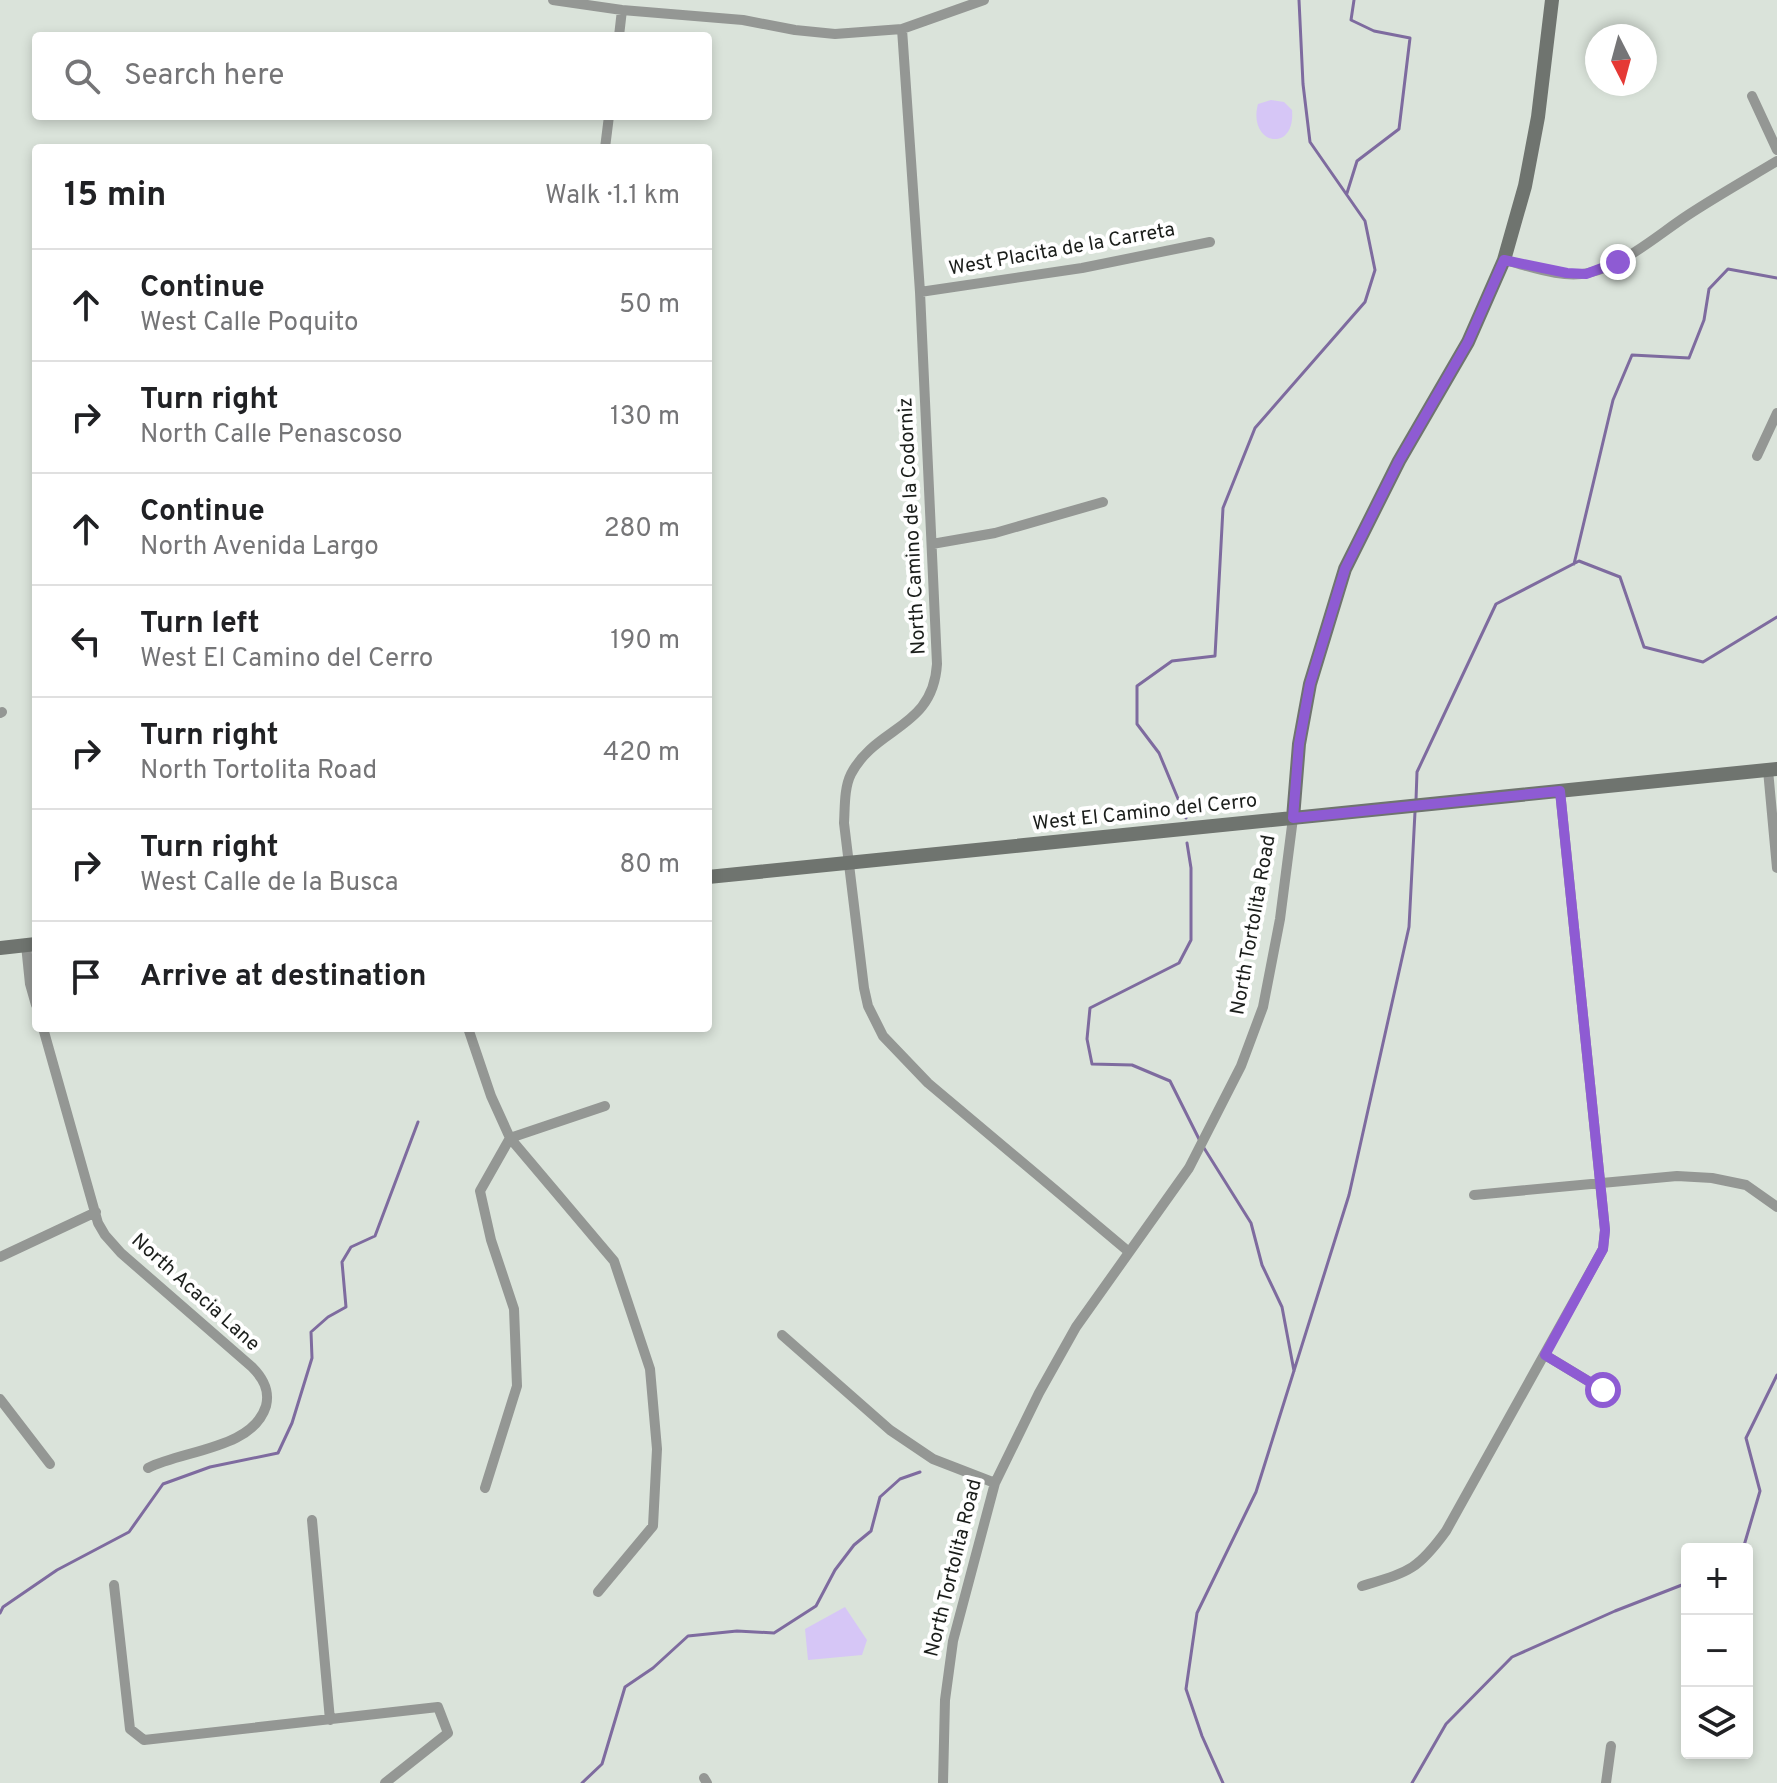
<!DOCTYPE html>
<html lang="en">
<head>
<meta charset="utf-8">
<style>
  :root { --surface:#fff; --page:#f2f2f2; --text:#202124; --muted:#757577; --line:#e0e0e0 }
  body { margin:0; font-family:Overpass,sans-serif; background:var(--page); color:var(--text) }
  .controls { position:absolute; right:24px; bottom:24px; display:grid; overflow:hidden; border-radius:8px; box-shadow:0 4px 12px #0003 }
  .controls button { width:72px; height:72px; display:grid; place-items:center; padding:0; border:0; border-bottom:2px solid var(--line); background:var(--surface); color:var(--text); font:40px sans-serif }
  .compass { position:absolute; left:1585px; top:24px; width:72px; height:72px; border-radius:50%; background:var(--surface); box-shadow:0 4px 12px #0003; rotate:174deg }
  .stop { position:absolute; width:24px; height:24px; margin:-18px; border:6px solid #8e5bd3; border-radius:50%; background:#fff }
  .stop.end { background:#8e5bd3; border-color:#fff; box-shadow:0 2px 8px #0008 }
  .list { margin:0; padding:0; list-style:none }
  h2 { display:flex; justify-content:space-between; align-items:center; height:104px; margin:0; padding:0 32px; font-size:34px }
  h2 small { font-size:26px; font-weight:400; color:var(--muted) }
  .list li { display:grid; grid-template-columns:52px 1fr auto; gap:24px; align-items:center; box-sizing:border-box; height:112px; padding:0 32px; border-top:2px solid var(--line) }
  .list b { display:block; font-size:30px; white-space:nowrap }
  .list p { margin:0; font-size:26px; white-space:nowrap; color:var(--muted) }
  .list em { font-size:26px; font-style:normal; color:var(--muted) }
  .icon { flex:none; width:44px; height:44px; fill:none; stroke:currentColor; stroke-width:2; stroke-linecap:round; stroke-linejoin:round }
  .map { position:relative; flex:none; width:1777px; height:1783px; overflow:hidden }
  .search { position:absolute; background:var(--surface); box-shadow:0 4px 12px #0003; left:32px; top:32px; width:680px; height:88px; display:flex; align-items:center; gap:20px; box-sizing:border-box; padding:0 28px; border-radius:8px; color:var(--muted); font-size:30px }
  .panel { position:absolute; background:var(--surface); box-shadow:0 4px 12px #0003; left:32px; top:144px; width:680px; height:888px; border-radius:8px }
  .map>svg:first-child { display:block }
  .green { fill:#d6c6f6 }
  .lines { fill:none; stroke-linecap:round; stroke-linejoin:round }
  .stream { stroke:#7e6b9f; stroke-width:3 }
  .street { stroke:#949794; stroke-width:10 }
  .secondary { stroke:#6f746f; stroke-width:14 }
  .route { stroke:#8e5bd3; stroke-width:10 }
  .labels { text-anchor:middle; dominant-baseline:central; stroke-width:8; stroke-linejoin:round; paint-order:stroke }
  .street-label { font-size:20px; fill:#1b1e1b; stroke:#fff }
</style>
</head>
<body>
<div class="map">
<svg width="1777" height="1783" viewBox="0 0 1777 1783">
  <rect width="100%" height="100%" fill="#dae3da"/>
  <path class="green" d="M1271,100l13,2 8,8c4,44 -45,35 -34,-6z
    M845,1607l22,33 -5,15 -54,5 -3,-31z"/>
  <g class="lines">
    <path class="stream" d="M1347,193l10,-32 42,-32 11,-91 -36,-7 -23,-11 3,-20
      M1574,564l39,-164 19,-45 57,3 15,-38 5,-31 19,-20 49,9
      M1416,800l1,-28 79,-168 83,-43 41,16 24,70 59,15 74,-45
      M1186,818l-27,-65 -22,-29v-38l35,-25 43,-5 8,-148 32,-80 110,-126 10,-32 -10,-49 -55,-79 -7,-58 -4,-84
      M1187,843l4,25v72l-12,23 -89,45 -3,31 5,25 40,1 38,16 30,60
      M1204,1148l47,75 11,42 20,42 12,64
      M1743,1549l17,-58 -14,-53 31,-63
      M0,1613l3,-6 54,-37 72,-38 34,-48 47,-17 68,-14 14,-30 20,-65 -1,-26 17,-15 18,-10 -4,-45 9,-15 24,-11 43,-114
      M582,1783l20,-19 23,-77 28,-19 35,-32 49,-5 37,2 42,-27 19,-36 19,-25 17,-14 9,-34 20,-18 20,-7
      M1223,1783l-21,-47 -16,-47 11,-76 59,-121 93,-297 60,-268 6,-115
      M1412,1783l34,-59 66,-67 103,-46 72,-28"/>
    <path class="street" d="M553,0l69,10 121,10 52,10 40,4 67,-5 82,-29
      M902,29l18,263 17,372c-4,65 -61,62 -86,110 -7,14 -6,33 -7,49l20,165 4,18 15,30 45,47 201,169
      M619,36l3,-26
      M1752,96l25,54
      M605,148l4,-32
      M1504,260c25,6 58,19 84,13 38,-9 68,-37 100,-58 29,-19 59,-36 89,-54
      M920,292l162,-24 128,-26
      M1757,456l20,-43
      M932,544l63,-11 108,-31
      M0,713l2,-1
      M1768,770l9,98
      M26,945l4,39 6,21
      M43,1028l55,195 7,12 16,18 131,114c11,11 18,23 14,39 -13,43 -83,44 -118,62
      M468,1028l23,68 19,42 104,123 36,108 7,80 -4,77 -55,66
      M1474,1195l203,-19 35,2 34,7 31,22
      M0,1257l96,-45
      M782,1335l108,95 43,29 62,24
      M1545,1355l58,35
      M0,1399l50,65
      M485,1488l32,-102 -3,-77 -23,-69 -11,-49 30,-53 95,-32
      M312,1520l18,200
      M114,1585l16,144 14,11 294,-33 10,26 -63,50
      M1362,1586c46,-14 55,-15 84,-55l157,-282 2,-19 -45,-439
      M704,1778l3,5
      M943,1783l2,-83 8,-59 42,-158 44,-90 37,-66 113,-159 52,-102 22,-59 17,-88 13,-101
      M1606,1783l5,-37"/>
    <path class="secondary" d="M1293,818l6,-74 11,-60 35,-115 54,-108 69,-119 36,-82 21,-74 13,-69 14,-117
      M708,877l1069,-108
      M0,948l36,-4"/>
  </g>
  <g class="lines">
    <path class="route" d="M1603,1390l-58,-35 58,-106 2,-19 -45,-439 -267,27 6,-74 11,-60 35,-115 54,-108 69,-119 36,-82 63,13 19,1 32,-12"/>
  </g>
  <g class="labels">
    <g class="street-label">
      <text transform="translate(1062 250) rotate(-10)">West Placita de la Carreta</text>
      <text transform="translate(913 526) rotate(-93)">North Camino de la Codorniz</text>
      <text transform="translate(1145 813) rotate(-6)">West El Camino del Cerro</text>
      <text transform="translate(1254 925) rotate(-80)">North Tortolita Road</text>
      <text transform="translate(195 1293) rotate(42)">North Acacia Lane</text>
      <text transform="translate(954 1568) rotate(-76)">North Tortolita Road</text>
    </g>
  </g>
</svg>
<div class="controls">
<button>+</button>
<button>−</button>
<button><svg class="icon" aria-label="layers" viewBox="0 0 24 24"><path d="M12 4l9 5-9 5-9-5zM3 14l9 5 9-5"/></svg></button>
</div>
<svg class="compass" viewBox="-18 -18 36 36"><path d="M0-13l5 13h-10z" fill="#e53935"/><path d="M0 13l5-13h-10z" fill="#757577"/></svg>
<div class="stop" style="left:1603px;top:1390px"></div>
<div class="stop end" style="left:1618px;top:262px"></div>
<div class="search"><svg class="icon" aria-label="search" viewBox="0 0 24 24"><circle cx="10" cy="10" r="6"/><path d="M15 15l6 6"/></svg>Search here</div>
<section class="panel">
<h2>15 min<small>Walk · 1.1 km</small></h2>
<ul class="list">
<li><svg class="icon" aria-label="ahead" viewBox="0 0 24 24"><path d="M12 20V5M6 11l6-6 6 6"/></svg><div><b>Continue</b><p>West Calle Poquito</p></div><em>50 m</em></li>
<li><svg class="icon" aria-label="right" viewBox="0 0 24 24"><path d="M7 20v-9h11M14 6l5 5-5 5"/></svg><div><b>Turn right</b><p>North Calle Penascoso</p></div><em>130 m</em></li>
<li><svg class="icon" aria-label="ahead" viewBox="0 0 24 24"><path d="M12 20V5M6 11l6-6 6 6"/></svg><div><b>Continue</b><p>North Avenida Largo</p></div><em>280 m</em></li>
<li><svg class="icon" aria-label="left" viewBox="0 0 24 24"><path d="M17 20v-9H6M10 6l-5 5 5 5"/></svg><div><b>Turn left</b><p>West El Camino del Cerro</p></div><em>190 m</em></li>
<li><svg class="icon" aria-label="right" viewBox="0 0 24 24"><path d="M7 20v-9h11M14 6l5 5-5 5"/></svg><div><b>Turn right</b><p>North Tortolita Road</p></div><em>420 m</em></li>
<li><svg class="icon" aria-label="right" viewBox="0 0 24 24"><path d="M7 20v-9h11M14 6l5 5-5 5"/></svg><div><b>Turn right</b><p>West Calle de la Busca</p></div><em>80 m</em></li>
<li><svg class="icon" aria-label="arrive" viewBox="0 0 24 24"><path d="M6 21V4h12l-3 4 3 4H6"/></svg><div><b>Arrive at destination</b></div></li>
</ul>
</section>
</div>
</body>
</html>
